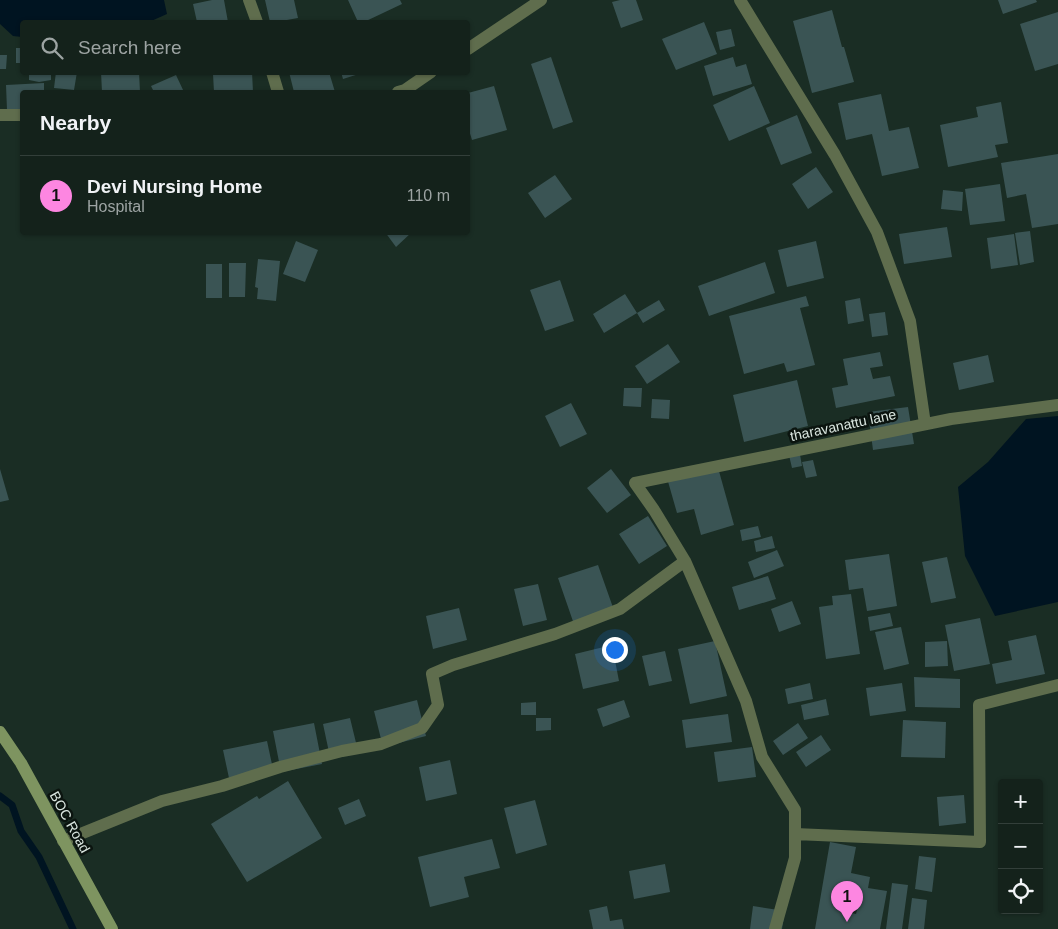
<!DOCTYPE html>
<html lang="en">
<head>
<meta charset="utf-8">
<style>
  :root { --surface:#14221b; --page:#1d2a24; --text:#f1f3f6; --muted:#9da4a3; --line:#333f3a; --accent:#fd86e1 }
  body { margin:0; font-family:Helvetica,sans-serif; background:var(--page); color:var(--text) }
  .controls { position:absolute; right:15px; bottom:15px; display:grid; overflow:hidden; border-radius:5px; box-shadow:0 1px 4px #0004 }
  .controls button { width:45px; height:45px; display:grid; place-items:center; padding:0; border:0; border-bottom:1px solid var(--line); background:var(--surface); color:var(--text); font:25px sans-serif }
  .you { position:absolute; left:614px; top:649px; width:18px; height:18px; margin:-12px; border:4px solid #fff; border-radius:50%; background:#1a73e8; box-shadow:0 0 0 8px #1a73e833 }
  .badge { display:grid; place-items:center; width:32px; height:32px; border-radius:50%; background:var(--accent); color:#111; font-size:16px; font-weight:700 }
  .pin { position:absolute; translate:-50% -41px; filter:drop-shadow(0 1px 2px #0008) }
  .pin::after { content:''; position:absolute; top:26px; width:18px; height:15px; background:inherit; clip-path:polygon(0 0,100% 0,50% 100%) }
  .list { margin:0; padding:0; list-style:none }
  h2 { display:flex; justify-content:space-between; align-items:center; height:65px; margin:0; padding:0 20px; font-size:21px }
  h2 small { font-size:16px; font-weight:400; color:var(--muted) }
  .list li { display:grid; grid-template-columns:32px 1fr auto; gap:15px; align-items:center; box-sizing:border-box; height:80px; padding:0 20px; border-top:1px solid var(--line) }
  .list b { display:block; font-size:19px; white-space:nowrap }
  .list p { margin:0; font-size:16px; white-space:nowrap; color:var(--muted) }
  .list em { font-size:16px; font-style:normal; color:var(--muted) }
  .icon { flex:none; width:28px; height:28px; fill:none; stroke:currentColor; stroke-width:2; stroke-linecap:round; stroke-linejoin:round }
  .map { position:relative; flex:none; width:1058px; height:929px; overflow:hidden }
  .search { position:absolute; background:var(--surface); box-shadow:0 1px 4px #0004; left:20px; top:20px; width:450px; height:55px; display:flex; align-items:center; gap:12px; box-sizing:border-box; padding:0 18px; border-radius:5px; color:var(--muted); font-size:19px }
  .panel { position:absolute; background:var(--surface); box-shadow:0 1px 4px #0004; left:20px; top:90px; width:450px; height:145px; border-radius:5px }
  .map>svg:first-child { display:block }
  .water { fill:#001421 }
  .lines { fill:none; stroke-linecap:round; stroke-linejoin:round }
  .stream { stroke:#001421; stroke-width:7 }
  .building { fill:#3a5454; fill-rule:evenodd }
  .street { stroke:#5f6d4d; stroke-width:12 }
  .secondary { stroke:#7e9460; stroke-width:12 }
  .labels { text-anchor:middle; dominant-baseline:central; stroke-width:5; stroke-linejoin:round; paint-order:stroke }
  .street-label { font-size:14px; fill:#d9e5df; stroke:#0b140f }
</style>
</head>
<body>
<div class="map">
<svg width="1058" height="929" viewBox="0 0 1058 929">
  <rect width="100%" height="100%" fill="#1a2d24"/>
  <path class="water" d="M0,0h164l3,14 -18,8h-127v15l-9,-1 -13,-12z
    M1058,416v186l-63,14 -30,-60 -7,-69 30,-25 38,-43z"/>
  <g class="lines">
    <path class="stream" d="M0,796l12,9 9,26 18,26 34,72"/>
  </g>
  <path class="building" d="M212,0h12l4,22h-31l-4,-18z
    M265,0h29l4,18 -22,4h-6z
    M348,0h52l2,4 -38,18h-6z
    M620,0h16l7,20 -22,8 -9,-26z
    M998,0h38l1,2 -34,12z
    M832,10l10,37h2l10,35 -42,11 -19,-72z
    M1058,12v52l-23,7 -15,-47z
    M704,22l13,32 -41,16 -14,-31z
    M731,29l4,17 -15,4 -4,-18z
    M16,48h6v15h-6z
    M0,55h7l-1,14h-6z
    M551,57l22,65 -20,7 -22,-65z
    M733,57l3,10 10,-3 6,20 -39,12 -9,-30z
    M29,72h22v8l-12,2 -10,-2z
    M56,72h21l-3,18 -20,-2z
    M101,72h38l1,20h-38z
    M233,72h19l1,20h-39l-1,-18z
    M289,72h40l6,20h-41z
    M341,72h21v1l-19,6z
    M176,75l8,17h-30l-3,-6z
    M44,83v9h-22v17l-15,1 -1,-25z
    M494,86l13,44 -35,10 -4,-13v-34z
    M754,86l16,37 -41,18 -16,-36z
    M881,94l8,37 20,-4 10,41 -37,8 -10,-42 -26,6 -8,-37z
    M1001,102l7,41 -13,2 3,12 -50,10 -8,-42 38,-8 -2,-10z
    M797,115l15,38 -31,12 -15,-37z
    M1058,154v70l-26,4 -6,-34 -19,4 -6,-35z
    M816,167l17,25 -25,17 -16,-25z
    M555,175l17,24 -27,19 -17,-25z
    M1000,184l5,37 -35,4 -5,-36z
    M943,190l20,2 -1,19 -21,-2z
    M947,227l5,30 -48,7 -5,-30z
    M1030,231l4,31 -14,3 -5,-32z
    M385,232h27l-16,15z
    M1014,234l4,31 -27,4 -4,-31z
    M296,241l22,9 -13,32 -22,-8z
    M816,241l8,37 -37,9 -9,-37z
    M258,259l22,2 -4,40 -19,-2 1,-11 -3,-1z
    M765,262l10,31 -66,23 -11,-30z
    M229,263h17l-1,34h-16z
    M206,264h16v34h-16z
    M560,280l14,41 -29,10 -15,-41z
    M625,294l12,19 22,-13 6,10 -22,13 -6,-10 -33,20 -11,-19z
    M806,296l3,10 -9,2 15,57 -28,7 -3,-9 -40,11 -15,-58z
    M860,298l4,23 -16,3 -3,-23z
    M885,312l3,23 -16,2 -3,-23z
    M668,344l12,18 -33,22 -12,-18z
    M880,352l3,14 -13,2 3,11 17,-3 5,20 -59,12 -4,-20 16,-3 -5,-26z
    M988,355l6,27 -35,8 -6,-27z
    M797,380l11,46 -64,16 -11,-47z
    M624,388h18l-1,19 -18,-1z
    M652,399l18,1 -1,19 -18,-1z
    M571,403l16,31 -27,13 -15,-31z
    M908,407l6,37 -41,6 -5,-38z
    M799,449l3,17 -10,2 -4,-17z
    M813,460l4,16 -11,2 -4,-16z
    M717,464l17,61 -33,10 -7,-26 -17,4 -10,-35z
    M0,469l9,31 -9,2z
    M611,469l20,26 -24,18 -20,-25z
    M648,516l19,30 -28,18 -20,-30z
    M758,526l3,11 -19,4 -2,-11z
    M772,536l3,12 -19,4 -2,-11z
    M777,550l7,16 -30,12 -6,-16z
    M889,554l8,52 -30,5 -4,-23 -14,2 -4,-30z
    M947,557l9,41 -25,5 -9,-41z
    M598,565l18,51 -40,14 -18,-52z
    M768,576l8,23 -37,11 -7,-23z
    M538,584l9,36 -24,6 -9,-37z
    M851,594l9,60 -34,5 -7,-52 14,-2 -1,-9z
    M792,601l9,23 -22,8 -8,-23z
    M459,608l8,32 -34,9 -7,-33z
    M890,613l3,13 -23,5 -2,-14z
    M980,618l10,46 -36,7 -9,-46z
    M901,627l8,37 -25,6 -9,-38z
    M1036,635l9,39 -49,10 -4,-20 20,-4 -4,-19z
    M715,641l12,55 -37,8 -12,-55z
    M947,641l1,25 -23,1v-25z
    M612,645l7,36 -36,8 -8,-35z
    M665,651l7,30 -23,5 -7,-30z
    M914,677l46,2v29l-45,-1z
    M810,683l3,16 -25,5 -3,-15z
    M902,683l4,28 -36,5 -4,-28z
    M826,699l3,16 -25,5 -3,-15z
    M417,700l9,36 -43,11 -9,-36z
    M624,700l6,17 -27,10 -6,-18z
    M536,702v13h-15v-12z
    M728,714l4,28 -46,6 -4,-28z
    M350,718l8,33 -28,6 -7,-33z
    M536,718h15v12l-15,1z
    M903,720l43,2 -1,36 -44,-1z
    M314,723l8,41 -41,8 -8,-41z
    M798,723l10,15 -25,17 -10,-14z
    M821,735l10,15 -25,17 -10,-15z
    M267,741l6,28 -44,9 -6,-28z
    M752,747l4,30 -38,5 -4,-30z
    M450,760l7,34 -31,7 -7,-34z
    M288,781l34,57 -75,44 -36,-58 46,-28 2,3z
    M964,795l2,28 -27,3 -2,-29z
    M359,799l7,17 -21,9 -7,-17z
    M535,800l12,45 -31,9 -12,-46z
    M492,839l8,29 -36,9 5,20 -39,10 -12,-50z
    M830,842l26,5 -5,26 19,4 -2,11 19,3 -7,38h-65zM842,889l19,4 -5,21 -18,-4z
    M919,856l17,2 -4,34 -17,-3z
    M665,864l5,28 -36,7 -5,-28z
    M892,883l16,2 -6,44h-16z
    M912,898l15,2 -3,29h-16z
    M607,906l3,15 12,-2 2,10h-31l-4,-19z
    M753,906l32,5 -3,18h-32z"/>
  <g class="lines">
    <path class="street" d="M249,0l8,22
      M740,0l95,155 42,77 33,89 15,103
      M468,49l73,-49
      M272,72l6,20
      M398,92l7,-2 26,-18
      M0,115h22
      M795,834l185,8 -1,-137 79,-20
      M63,841l99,-40 60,-15 58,-19 62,-16 39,-7 41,-16 16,-23 -6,-31 21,-9 102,-31 65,-25 65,-48
      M775,929l20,-71v-48l-33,-53 -16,-56 -61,-140 -31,-51 -19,-27 316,-64 107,-14"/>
    <path class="secondary" d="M0,732l21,31 91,166"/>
  </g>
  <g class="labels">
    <g class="street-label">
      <text transform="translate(843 425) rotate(-12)">tharavanattu lane</text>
      <text transform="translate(70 822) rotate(61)">BOC Road</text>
    </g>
  </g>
</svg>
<div class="controls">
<button>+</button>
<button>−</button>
<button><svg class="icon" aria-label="locate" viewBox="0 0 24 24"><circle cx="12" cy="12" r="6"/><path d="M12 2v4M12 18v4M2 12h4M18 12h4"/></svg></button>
</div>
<div class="you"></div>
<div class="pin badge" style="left:847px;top:922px">1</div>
<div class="search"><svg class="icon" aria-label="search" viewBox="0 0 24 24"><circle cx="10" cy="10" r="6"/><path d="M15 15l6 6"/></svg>Search here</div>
<section class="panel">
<h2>Nearby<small></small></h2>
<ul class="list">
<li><span class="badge">1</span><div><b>Devi Nursing Home</b><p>Hospital</p></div><em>110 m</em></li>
</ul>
</section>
</div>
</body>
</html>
